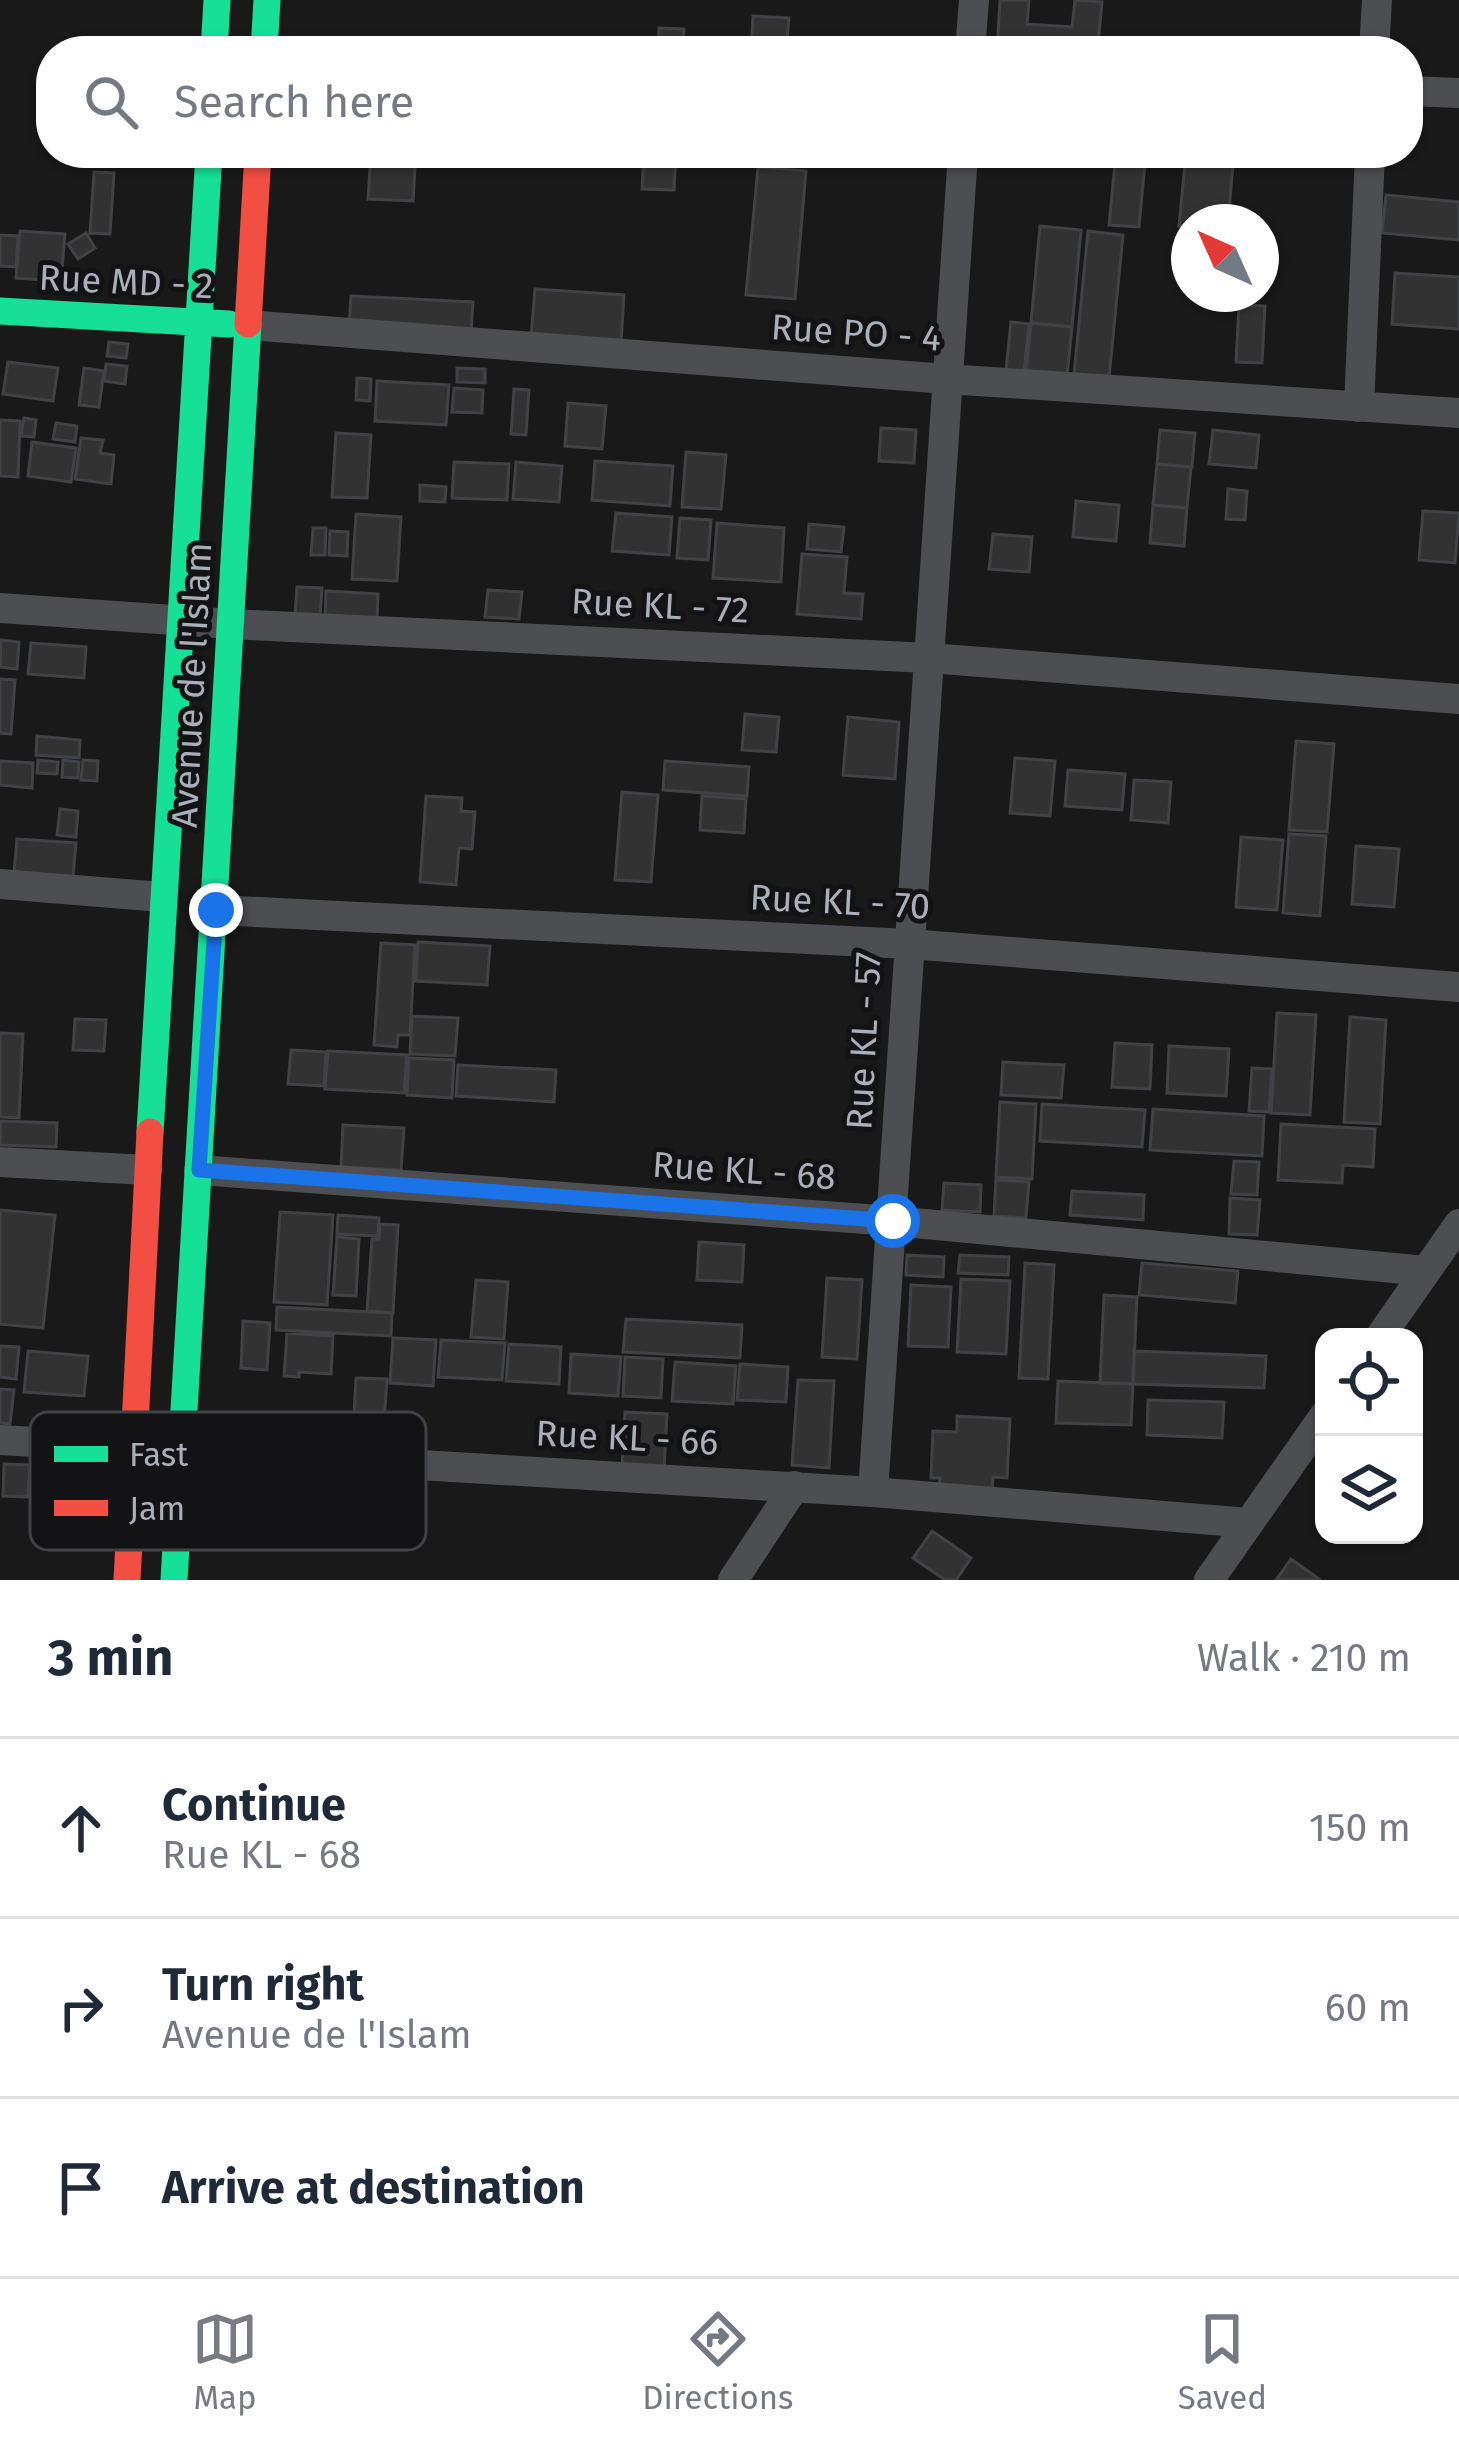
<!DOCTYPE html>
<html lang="en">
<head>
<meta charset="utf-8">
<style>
  :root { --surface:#fff; --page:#f2f2f3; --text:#1f2937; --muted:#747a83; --line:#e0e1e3; --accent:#777b82 }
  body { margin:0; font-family:"Fira Sans",sans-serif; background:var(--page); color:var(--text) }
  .controls { position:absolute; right:36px; bottom:36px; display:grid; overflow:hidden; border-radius:24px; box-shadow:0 3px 9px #0004 }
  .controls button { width:108px; height:108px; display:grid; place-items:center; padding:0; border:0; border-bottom:3px solid var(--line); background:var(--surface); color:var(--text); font:60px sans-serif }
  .compass { position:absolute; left:1171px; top:204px; width:108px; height:108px; border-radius:50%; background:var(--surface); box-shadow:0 3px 9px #0004; rotate:315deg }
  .stop { position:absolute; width:36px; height:36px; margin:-27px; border:9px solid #1a73e8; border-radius:50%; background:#fff }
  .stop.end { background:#1a73e8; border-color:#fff; box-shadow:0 3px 12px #0008 }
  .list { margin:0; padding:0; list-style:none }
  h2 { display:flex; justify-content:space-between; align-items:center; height:156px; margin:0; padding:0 48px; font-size:51px }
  h2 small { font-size:39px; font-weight:400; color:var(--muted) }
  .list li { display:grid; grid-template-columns:78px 1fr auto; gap:36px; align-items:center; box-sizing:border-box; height:180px; padding:0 48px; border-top:3px solid var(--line) }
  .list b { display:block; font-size:45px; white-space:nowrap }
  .list p { margin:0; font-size:39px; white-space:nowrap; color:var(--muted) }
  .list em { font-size:39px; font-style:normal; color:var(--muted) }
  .icon { flex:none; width:66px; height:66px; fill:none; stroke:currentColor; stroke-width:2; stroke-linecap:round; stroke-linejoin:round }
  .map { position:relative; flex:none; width:1459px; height:1580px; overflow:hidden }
  .search { position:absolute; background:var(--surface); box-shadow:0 3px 9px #0004; left:36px; right:36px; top:36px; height:132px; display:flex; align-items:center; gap:30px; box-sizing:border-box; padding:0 42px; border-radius:48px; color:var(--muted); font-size:45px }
  .sheet { height:696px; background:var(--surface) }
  nav { display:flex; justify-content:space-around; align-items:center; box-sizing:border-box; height:168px; border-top:3px solid var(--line); background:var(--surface); font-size:33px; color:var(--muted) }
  nav a { display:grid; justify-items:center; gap:6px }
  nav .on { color:var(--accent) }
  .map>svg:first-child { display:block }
  .building { fill:#323233; stroke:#414245; stroke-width:3 }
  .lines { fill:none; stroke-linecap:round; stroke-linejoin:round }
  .street { stroke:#4d4e52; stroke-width:30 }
  .fast { stroke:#16e098; stroke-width:27 }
  .jam { stroke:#f24e42; stroke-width:27 }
  .route { stroke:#1a73e8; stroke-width:15 }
  .labels { text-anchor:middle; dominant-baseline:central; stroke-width:10; stroke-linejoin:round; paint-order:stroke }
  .street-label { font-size:36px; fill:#aab0ba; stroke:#131315 }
  .key { fill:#131315; stroke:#404247; stroke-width:3 }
  .key-label { font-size:33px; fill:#aab0ba }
</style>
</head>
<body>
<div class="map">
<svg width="1459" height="1580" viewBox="0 0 1459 1580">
  <rect width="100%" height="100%" fill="#191919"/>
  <path class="building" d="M1000,0h29l-2,24 45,3 3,-27 27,2 -4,42 28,2v5h-129z
    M753,16l36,2 -3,33h-35z
    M659,28l25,1 -1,22h-25z
    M371,153h45l-3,48 -45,-2z
    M644,153h32l-2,37 -32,-1z
    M1116,153h30l-7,74 -30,-2z
    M1186,153h48l-6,69h-39v5l-10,-1z
    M1241,153h83l-1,9 -59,-5 -1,7 -23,-2z
    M758,167l48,4 -11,128 -49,-4z
    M94,172l20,1 -4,61 -20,-1z
    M1386,195l73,7v38l-77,-7z
    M1040,226l41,4 -9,97 -41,-4z
    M20,231l45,3 -4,47 -45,-3z
    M1088,231l35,4 -14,143 -35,-3z
    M86,233l9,15 -17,11 -10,-15z
    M0,235l18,1 -2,31 -16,-1z
    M1395,273l64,4v52l-67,-5z
    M535,289l89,6 -3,48 -90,-6z
    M351,296l122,6 -2,32 -122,-7z
    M1239,305l26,1 -3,57 -26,-1z
    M1011,322l18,2 -5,48 -18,-2z
    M1031,323l41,4 -5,49 -41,-4z
    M109,342l19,2 -2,14 -19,-2z
    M8,362l50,6 -5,33 -50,-7z
    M106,364l21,2 -2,18 -21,-3z
    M84,368l20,3 -5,36 -20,-2z
    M457,368l28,1v14l-28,-1z
    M357,378l14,1 -1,22 -14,-1z
    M377,381l72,4 -3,40 -71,-4z
    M454,388l29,2 -1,23 -30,-1z
    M514,389l15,1 -3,45 -15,-1z
    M568,403l38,3 -4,43 -37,-3z
    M24,418l12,2 -2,17 -13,-1z
    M0,420l20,1 -2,56 -18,-1z
    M56,423l21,3 -2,16 -22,-3z
    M881,428l35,2 -2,33 -35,-2z
    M1160,430l35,3 -3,34 -35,-3z
    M1213,430l46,5 -3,33 -47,-4z
    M336,433l35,2 -4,63 -35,-1z
    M81,438l22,2 -3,13 14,2 -3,29 -36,-5z
    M32,442l44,6 -5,34 -43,-6z
    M686,452l40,3 -5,54 -39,-2z
    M595,461l78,5 -3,40 -78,-6z
    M454,462l55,2 -2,36 -55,-2z
    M516,462l46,4 -3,36 -46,-3z
    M1157,464l34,3 -4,41 -34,-3z
    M420,485l26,2 -1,15 -25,-1z
    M1228,489l19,2 -2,29 -19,-1z
    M1076,501l43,4 -3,36 -43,-4z
    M1153,505l34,3 -3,38 -34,-3z
    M1423,511l36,2 -4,50 -36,-3z
    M616,513l56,4 -3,38 -57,-4z
    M356,514l45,3 -4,64 -45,-2z
    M680,518l31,2 -3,40 -31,-2z
    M717,523l67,5 -3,54 -68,-4z
    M809,524l35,3 -3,25 -34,-3z
    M313,528h13l-1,27h-14z
    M330,531l18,1 -1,24 -18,-1z
    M993,534l39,3 -3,35 -40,-3z
    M802,554l45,3 -3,36 19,1 -2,25 -64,-5z
    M297,587l25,1 -2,28 -25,-2z
    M488,590l34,2 -3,27 -34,-2z
    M326,591l52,3 -1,25 -52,-3z
    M1,640l18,2 -2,27 -17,-2z
    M31,643l55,4 -2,31 -56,-4z
    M0,679l15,1 -4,54 -11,-1z
    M745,714l34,3 -3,35 -34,-2z
    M848,717l51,5 -4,57 -52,-4z
    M37,736l43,4 -1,18 -43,-3z
    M1296,741l38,3 -7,88 -38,-2z
    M1015,758l40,3 -5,55 -40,-3z
    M38,760l20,2 -1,12 -20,-1z
    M63,760l16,2 -1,16 -16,-1z
    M83,760l15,1 -1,20 -16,-1z
    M0,761l33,2 -1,25 -32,-3z
    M665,761l84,6 -2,29 -84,-6z
    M1068,770l57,4 -3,36 -57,-4z
    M1134,780l37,2 -3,41 -37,-3z
    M622,792l36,3 -7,87 -36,-2z
    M426,796l36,2 -1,13 14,1 -3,37 -13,-1 -3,37 -36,-3z
    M702,796l44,3 -2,34 -44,-3z
    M60,809l18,2 -2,26 -19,-2z
    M1289,834l37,2 -6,80 -37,-3z
    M1241,837l42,3 -6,70 -41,-3z
    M17,839l59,4 -3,34 -59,-5z
    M1356,846l43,3 -5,58 -42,-3z
    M418,942l72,4 -3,39 -71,-4z
    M381,943l34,2 -5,90h-12l-1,12 -23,-2z
    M1277,1013l39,2 -6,100 -39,-2z
    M412,1016l46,2 -3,38 -45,-2z
    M1350,1017l36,3 -6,104 -36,-2z
    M75,1019l31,1 -2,31 -31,-1z
    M0,1033l23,1 -4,84 -19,-1z
    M1115,1043l37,2 -2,44 -38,-2z
    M1169,1046l60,3 -3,47 -59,-3z
    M291,1050l35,2 -2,34 -36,-2z
    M328,1051l79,4 -3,38 -79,-4z
    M409,1058l45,2 -2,38 -45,-3z
    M1003,1062l61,3 -3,33 -60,-3z
    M458,1065l98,5 -2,32 -98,-6z
    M1252,1068l20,1 -3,43 -20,-1z
    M1000,1102l36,2 -4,75 -36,-2z
    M1042,1104l103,6 -3,37 -102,-6z
    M1153,1109l111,7 -2,40 -112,-6z
    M1,1121l56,2 -1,24 -56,-2z
    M1281,1124l94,5 -2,38 -30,-2 -1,18 -64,-3z
    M343,1125l61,3 -3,42 -60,-3z
    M1234,1161l25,1 -2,33 -26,-1z
    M996,1180l33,2 -3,36 -32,-2z
    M944,1183l37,2 -1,27 -38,-2z
    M1072,1191l72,4 -1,25 -73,-5z
    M1230,1198l30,2 -3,35 -28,-1z
    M0,1210l55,5 -12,113 -43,-4z
    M280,1212l53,3 -6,90 -53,-3z
    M338,1215l41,3 -1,18 -41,-2z
    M380,1224l18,1 -5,88 -26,-2 5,-72h7z
    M337,1237l22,2 -3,57 -23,-1z
    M699,1242l45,3 -2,37 -45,-2z
    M907,1255l37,2 -1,20 -37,-2z
    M960,1255l49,2 -1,18 -50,-2z
    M1025,1263l29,2 -6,114 -29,-1z
    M1142,1263l96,8 -3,32 -96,-8z
    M827,1278l35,2 -5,79 -35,-2z
    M961,1279l49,2 -4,73 -49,-2z
    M476,1280l32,2 -4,57 -33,-2z
    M911,1285l40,2 -3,60 -40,-1z
    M1104,1295l33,2 -4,87 -33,-1z
    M277,1307l115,6 -1,23 -115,-6z
    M626,1319l116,6 -2,33 -117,-6z
    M243,1321l27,2 -3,47 -26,-2z
    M287,1333l46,3 -2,38 -32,-2v5l-15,-1z
    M393,1338l43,2 -3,46 -43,-3z
    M441,1340l64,3 -3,37 -64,-3z
    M509,1344l52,3 -2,37 -53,-3z
    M0,1346l19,1 -3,32 -16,-2z
    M28,1351l60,5 -4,40 -60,-4z
    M1134,1351l132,5 -2,32 -131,-4z
    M571,1354l50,3 -3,39 -49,-3z
    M625,1357l38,2 -2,39 -38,-2z
    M675,1362l61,4 -3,38 -61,-3z
    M740,1364l48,3 -2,35 -49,-2z
    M356,1378l31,1 -4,57 -30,-1z
    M798,1380l36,1 -5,87 -37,-3z
    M1058,1381l75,3 -2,41 -75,-2z
    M0,1389l14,1 -4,34 -10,-1z
    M1148,1400l76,2 -2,36 -75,-3z
    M625,1412l42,2 -3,55 -42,-2z
    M957,1416l53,3 -3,59 -14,-1 -1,11 -53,-2 1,-8h-9l2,-47 24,1z
    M4,1464l26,1 -2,32 -25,-1z
    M932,1531l39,27 -15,22h-11l-32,-22z
    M1291,1559l28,20 -1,1h-42z"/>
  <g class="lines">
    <path class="street" d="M970,51l4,-51
      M1374,51l3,-51
      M1408,91l51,2
      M248,325l699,54 512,34
      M1359,407l11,-254
      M0,608l231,16 698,34 530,41
      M0,884l162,13
      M216,910l693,34 550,43
      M0,1162l147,8
      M199,1170l694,51 533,50
      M1380,1337l79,-113
      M0,1440l873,52 376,31
      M873,1492l90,-1339
      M733,1580l62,-94
      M1209,1580l115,-164"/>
    <path class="fast" d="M214,51l3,-51
      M264,51l3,-51
      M0,311l229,13
      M150,1132l59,-979
      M174,1580l74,-1256"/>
    <path class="jam" d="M248,324l10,-171
      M127,1580l23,-448"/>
  </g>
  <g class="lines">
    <path class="route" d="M216,910l-17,260 694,51"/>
  </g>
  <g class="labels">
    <g class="street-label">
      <text transform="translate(126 282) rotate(3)">Rue MD - 2</text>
      <text transform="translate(856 333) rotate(4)">Rue PO - 4</text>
      <text transform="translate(660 606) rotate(3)">Rue KL - 72</text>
      <text transform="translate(192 685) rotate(-87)">Avenue de l'Islam</text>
      <text transform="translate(840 902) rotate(3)">Rue KL - 70</text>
      <text transform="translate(864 1041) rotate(-87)">Rue KL - 57</text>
      <text transform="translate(744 1171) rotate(4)">Rue KL - 68</text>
      <text transform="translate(627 1438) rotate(3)">Rue KL - 66</text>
    </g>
  </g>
  <rect x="30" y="1412" width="396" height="138" rx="18" class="key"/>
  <rect x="54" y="1446" width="54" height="16" fill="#16e098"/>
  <rect x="54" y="1500" width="54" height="16" fill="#f24e42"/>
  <g class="key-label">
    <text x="129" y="1466">Fast</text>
    <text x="129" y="1520">Jam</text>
  </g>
</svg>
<div class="controls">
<button><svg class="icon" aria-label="locate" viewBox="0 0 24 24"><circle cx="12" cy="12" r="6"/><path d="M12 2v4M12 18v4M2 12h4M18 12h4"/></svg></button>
<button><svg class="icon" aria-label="layers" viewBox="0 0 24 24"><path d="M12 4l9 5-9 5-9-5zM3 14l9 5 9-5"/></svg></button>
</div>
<svg class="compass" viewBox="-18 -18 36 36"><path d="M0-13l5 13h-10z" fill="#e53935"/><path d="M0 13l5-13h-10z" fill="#747a83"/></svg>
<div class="stop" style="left:893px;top:1221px"></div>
<div class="stop end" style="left:216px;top:910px"></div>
<div class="search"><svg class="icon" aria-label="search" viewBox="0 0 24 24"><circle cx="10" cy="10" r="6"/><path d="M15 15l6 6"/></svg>Search here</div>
</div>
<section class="sheet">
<h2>3 min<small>Walk · 210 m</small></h2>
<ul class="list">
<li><svg class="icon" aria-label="ahead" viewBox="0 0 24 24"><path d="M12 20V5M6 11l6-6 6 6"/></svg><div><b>Continue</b><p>Rue KL - 68</p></div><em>150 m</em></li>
<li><svg class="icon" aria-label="right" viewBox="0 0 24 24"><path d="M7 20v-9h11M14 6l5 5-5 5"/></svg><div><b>Turn right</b><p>Avenue de l'Islam</p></div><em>60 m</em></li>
<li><svg class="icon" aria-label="arrive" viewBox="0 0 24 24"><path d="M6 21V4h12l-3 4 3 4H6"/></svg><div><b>Arrive at destination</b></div></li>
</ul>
</section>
<nav>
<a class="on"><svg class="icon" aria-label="map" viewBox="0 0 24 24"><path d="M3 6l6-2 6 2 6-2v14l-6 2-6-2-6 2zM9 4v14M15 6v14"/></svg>Map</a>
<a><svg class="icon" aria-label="directions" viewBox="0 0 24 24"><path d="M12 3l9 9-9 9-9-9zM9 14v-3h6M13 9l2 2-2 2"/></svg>Directions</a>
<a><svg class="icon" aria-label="saved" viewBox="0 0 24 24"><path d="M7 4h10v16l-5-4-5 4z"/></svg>Saved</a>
</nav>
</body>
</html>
